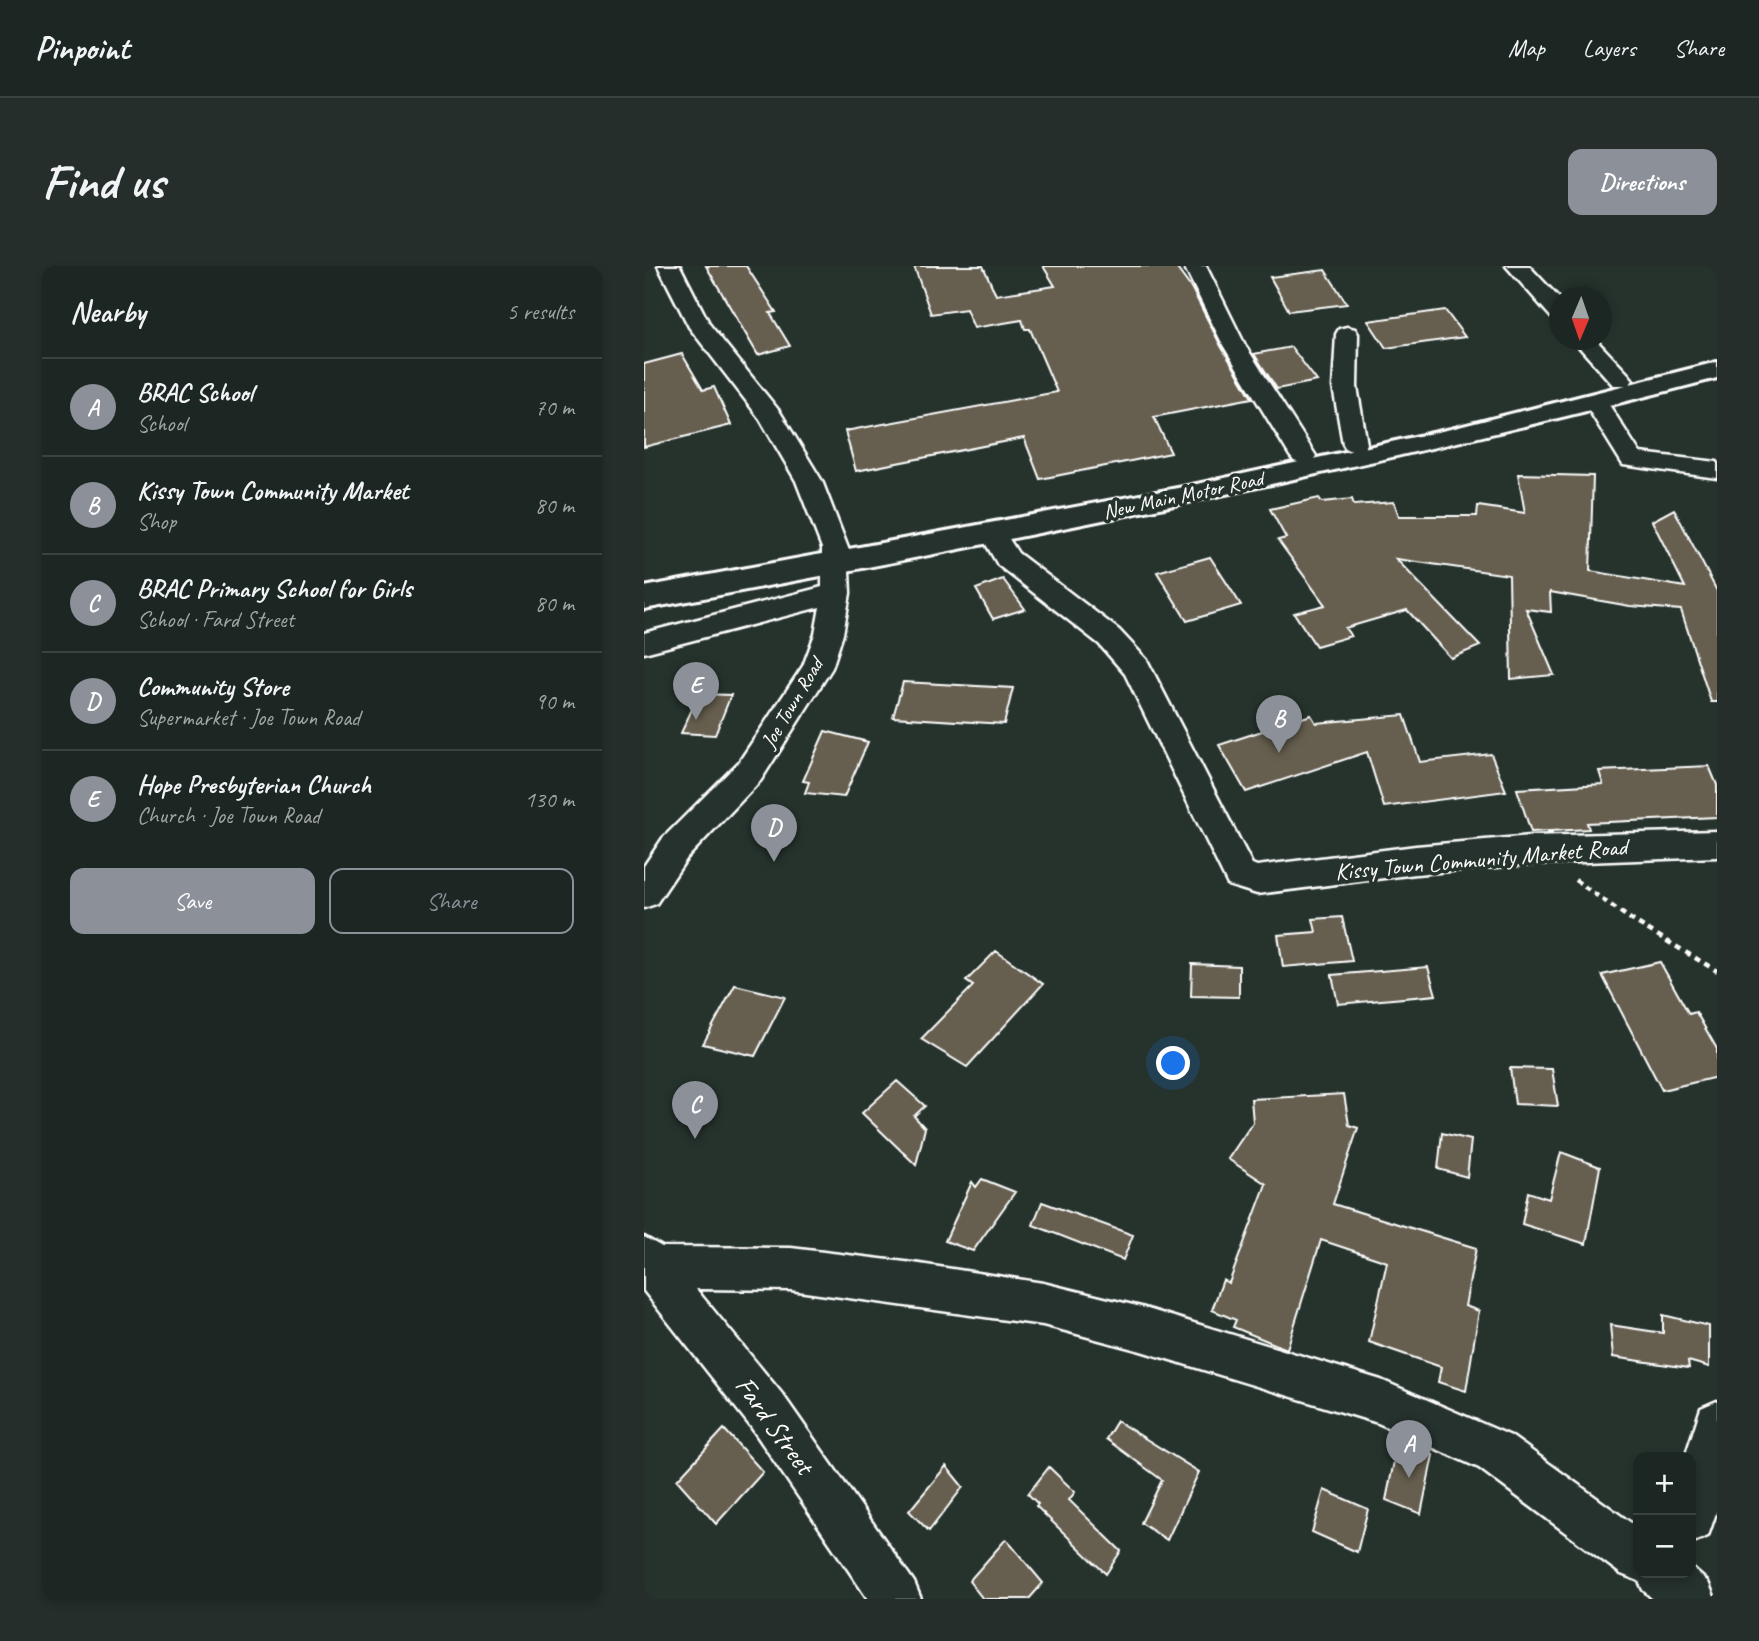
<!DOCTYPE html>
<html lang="en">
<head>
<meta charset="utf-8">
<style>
  :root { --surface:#1c2622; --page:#252e2a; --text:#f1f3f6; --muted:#a0a5a5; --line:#3a4340; --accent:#8c9099 }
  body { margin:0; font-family:Caveat,sans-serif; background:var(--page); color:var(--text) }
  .controls { position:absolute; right:21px; bottom:21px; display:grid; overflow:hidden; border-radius:14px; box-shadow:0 4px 10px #0003 }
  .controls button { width:63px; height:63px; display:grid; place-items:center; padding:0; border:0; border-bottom:2px solid var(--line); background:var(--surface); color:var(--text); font:35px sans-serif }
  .compass { position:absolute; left:905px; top:21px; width:63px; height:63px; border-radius:50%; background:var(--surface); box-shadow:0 4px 10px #0003; rotate:182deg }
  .you { position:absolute; left:530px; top:798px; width:24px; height:24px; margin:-18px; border:5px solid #fff; border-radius:50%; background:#1a73e8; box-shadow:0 0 0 10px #1a73e833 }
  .badge { display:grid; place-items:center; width:46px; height:46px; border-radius:50%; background:var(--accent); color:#fff; font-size:23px; font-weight:700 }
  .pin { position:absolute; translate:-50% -58px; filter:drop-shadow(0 2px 4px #0008) }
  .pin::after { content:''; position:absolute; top:37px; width:24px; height:21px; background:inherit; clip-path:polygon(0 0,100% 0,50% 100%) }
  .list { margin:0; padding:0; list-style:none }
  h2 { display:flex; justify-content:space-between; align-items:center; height:91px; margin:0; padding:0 28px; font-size:30px }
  h2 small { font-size:23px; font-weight:400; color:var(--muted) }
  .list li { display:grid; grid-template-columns:46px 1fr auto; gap:21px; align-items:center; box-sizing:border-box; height:98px; padding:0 28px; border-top:2px solid var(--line) }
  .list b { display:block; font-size:26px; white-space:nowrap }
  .list p { margin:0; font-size:23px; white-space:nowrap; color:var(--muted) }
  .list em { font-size:23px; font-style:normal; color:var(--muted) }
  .actions { display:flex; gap:14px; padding:21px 28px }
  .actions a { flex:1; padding:16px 0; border:2px solid var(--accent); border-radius:14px; text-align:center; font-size:24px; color:var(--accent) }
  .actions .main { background:var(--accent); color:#fff }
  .map { position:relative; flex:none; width:1073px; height:1333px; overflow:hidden; border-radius:14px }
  header { display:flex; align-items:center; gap:42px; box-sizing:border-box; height:98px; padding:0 35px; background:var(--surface); border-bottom:2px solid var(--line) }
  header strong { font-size:33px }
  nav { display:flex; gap:38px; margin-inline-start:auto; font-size:24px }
  .intro { display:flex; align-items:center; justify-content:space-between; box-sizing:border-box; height:168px; padding:0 42px }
  h1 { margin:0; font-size:49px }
  .button { padding:18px 32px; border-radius:14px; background:var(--accent); color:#fff; font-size:24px; font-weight:700 }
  main { display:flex; gap:42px; padding:0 42px }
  aside { flex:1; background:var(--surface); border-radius:14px; box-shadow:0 4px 10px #0003 }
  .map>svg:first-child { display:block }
  .building { fill:#665e50; stroke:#fff; stroke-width:2 }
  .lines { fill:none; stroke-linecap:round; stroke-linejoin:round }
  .minor-casing { stroke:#fff; stroke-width:5 }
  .highway-casing { stroke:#fff; stroke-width:6 }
  .path { stroke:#fff; stroke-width:4.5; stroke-dasharray:6 5; stroke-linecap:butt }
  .minor { fill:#26332d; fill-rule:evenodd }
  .highway { fill:#26332d; fill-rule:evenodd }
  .labels { text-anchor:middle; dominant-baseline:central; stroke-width:7; stroke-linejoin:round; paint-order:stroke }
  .far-street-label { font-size:21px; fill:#fff; stroke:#26332d }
  .street-label { font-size:24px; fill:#fff; stroke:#26332d }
  .near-street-label { font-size:28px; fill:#fff; stroke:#26332d }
</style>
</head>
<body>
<header>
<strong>Pinpoint</strong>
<nav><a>Map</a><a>Layers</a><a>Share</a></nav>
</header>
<div class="intro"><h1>Find us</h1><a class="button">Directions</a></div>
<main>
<aside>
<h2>Nearby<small>5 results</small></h2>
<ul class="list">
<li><span class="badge">A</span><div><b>BRAC School</b><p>School</p></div><em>70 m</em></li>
<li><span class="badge">B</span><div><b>Kissy Town Community Market</b><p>Shop</p></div><em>80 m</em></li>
<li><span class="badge">C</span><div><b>BRAC Primary School for Girls</b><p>School · Fard Street</p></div><em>80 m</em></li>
<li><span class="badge">D</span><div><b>Community Store</b><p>Supermarket · Joe Town Road</p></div><em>90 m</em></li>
<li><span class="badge">E</span><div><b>Hope Presbyterian Church</b><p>Church · Joe Town Road</p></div><em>130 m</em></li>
</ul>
<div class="actions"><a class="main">Save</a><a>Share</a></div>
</aside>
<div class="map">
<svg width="1073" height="1333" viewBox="0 0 1073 1333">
  <rect width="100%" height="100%" fill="#26332d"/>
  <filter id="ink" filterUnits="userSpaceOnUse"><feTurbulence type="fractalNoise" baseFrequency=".0143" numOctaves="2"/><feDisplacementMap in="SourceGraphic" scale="14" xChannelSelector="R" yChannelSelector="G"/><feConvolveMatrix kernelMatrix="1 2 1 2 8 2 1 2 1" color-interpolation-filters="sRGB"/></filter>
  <g filter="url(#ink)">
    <path class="building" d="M62,0h40l30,46 -6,1 20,33 -32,9z
      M270,0h69l13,29 59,-9 -12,-20h132l17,23 29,57 31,52 -98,19 17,36 -131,26 -16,-41 -168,33 -11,-40 212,-39 -27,-63h-5l-3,-9 -48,8 -8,-19 -35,5z
      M681,4l22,34 -58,7 -19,-34z
      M801,44l20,27 -79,11 -18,-27z
      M647,81l26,34 -40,8 -23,-35z
      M38,88l21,36 11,-3 17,38 -87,22v-83z
      M874,208l75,2 -3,95 95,16 -33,-66 22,-12 43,82v111h-6l-30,-92 -51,-4 -80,-14 1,20 -25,-3 28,66 -43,4 -2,-104 -113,-16 84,87 -29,12 -44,-48 -62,18 6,8 -35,10 -22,-33 31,-8 -47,-65 8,-2 -16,-29 49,-11 3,4 30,-3 2,6 40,-3 5,14h78l1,-10 47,7z
      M566,291l31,48 -54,16 -30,-49z
      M359,313l22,30 -32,10 -17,-30z
      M259,416l110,6 -9,36 -111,-7z
      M55,428l32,1 -16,40 -34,-2z
      M667,449l5,8 88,-8 16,47 71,-8 15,37 -122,16 -17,-55 -121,40 -27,-47z
      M181,465l43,11 -24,55 -39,-4 4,-11 -6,-1z
      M1065,500l8,19v32l-130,6 2,6 -58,3 -14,-43 86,-5 -4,-13z
      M698,651l10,44 -69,6 -5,-32 38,-3 -3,-13z
      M352,685l47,33 -76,83 -46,-28 52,-53 -7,-5z
      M1016,696l29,52 7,-2 21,37v28l-55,13 -60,-115z
      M548,698l47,2v31l-48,-1z
      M784,701l8,28 -98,9 -6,-29z
      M91,719l50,12 -30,59 -52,-12z
      M866,802l42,1 6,37 -43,-2z
      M253,815l28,25 -11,10 11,12 -9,37 -54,-52z
      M700,828l5,31 9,3 -25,76 143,44 -11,58 14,5 -13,80 -28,-9 3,-15 -72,-25 18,-80 -66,-22 -34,109 -54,-22 3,-7 -24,-10 11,-30 6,3 37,-99 -38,-25 25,-37 -2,-23z
      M798,867l29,7 -4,37 -29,-8z
      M917,886l39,15 -14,77 -64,-20 6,-32 21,7z
      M338,913l33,13 -42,59 -28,-10 27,-59 4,5z
      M398,936l91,33 -10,25 -90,-35z
      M1019,1049l46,11v41l-21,-6 1,7 -76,-11 -3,-32 53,8z
      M473,1155l82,51 -32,68 -26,-17 21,-43 -56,-41z
      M80,1163l39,43 -47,52 -39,-44z
      M754,1176l35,13 -12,59 -35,-14z
      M302,1200l17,21 -34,44 -20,-20z
      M405,1201l26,25 -6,8 52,51 -15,23 -70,-68 2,-2 -10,-10z
      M680,1224l44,19 -11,43 -45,-20z
      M362,1273l37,44 -14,16h-46l-14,-18z"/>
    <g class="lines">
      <g class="minor-casing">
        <path id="minor" d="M14,0h22l30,59 70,87 42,69 26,67 2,45 -7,41 -11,34 -71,112 -74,78 -31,46 -12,4v-42l19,-28 76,-76 64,-96 12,-32 5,-27 -176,46v-20l178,-46v-39l-26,-67 -36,-62 -71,-92z
          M540,0h22l39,79 71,111 -4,5 -9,3 -9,-3 -4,-5 -67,-111z
          M862,0h23l31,33v20l-8,-1z
          M703,61l8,2 3,5 -1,53 10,57 -3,5 -9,3 -9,-3 -3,-5 -10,-57 3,-53 3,-5z
          M929,74h23l33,35 4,5 -4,5h-16z
          M952,129l8,2 36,56 77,9v16l-94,-13 -39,-63 4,-5z
          M349,259l9,3 16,25 101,77 28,30 105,204 5,2 159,-20 115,-10 186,-5v26l-186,7 -115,10 -159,20 -29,-9 -103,-211 -26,-30 -101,-79 -18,-31 4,-6z
          M0,971l18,10 129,1 122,15 130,20 98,24 240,73 130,56 127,92v45h53v-6l17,15 7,17h-62l-10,-9 -4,-9 -18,-7 -142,-106 -101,-45 -237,-72 -98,-26 -252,-35 -95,-1 87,106 131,187 7,17h-53l-117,-172 -107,-136z
          M1073,1135v109l-9,26 -17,7v-86h-6l16,-49z"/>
      </g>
      <g class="highway-casing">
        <path id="highway" d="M1073,96v16c-355,92 -713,165 -1073,231v-22l539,-100 268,-58z"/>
      </g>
      <path class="path" d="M931,614l57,40 85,51"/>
      <use href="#minor" class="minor"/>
      <use href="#highway" class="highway"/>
    </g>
  </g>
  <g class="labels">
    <g class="far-street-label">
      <text transform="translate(539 229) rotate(-12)">New Main Motor Road</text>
      <text transform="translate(148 437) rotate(-59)">Joe Town Road</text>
    </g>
    <g class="street-label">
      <text transform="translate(837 593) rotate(-5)">Kissy Town Community Market Road</text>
    </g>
    <g class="near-street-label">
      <text transform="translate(131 1159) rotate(54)">Fard Street</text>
    </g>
  </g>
</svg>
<div class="controls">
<button>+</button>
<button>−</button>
</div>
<svg class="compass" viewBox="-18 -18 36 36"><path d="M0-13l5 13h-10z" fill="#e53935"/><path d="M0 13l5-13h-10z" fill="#a0a5a5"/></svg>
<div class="you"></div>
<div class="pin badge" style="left:765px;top:1212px">A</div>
<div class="pin badge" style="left:635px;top:487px">B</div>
<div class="pin badge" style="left:51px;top:873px">C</div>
<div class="pin badge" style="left:130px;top:596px">D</div>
<div class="pin badge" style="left:52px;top:454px">E</div>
</div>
</main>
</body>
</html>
